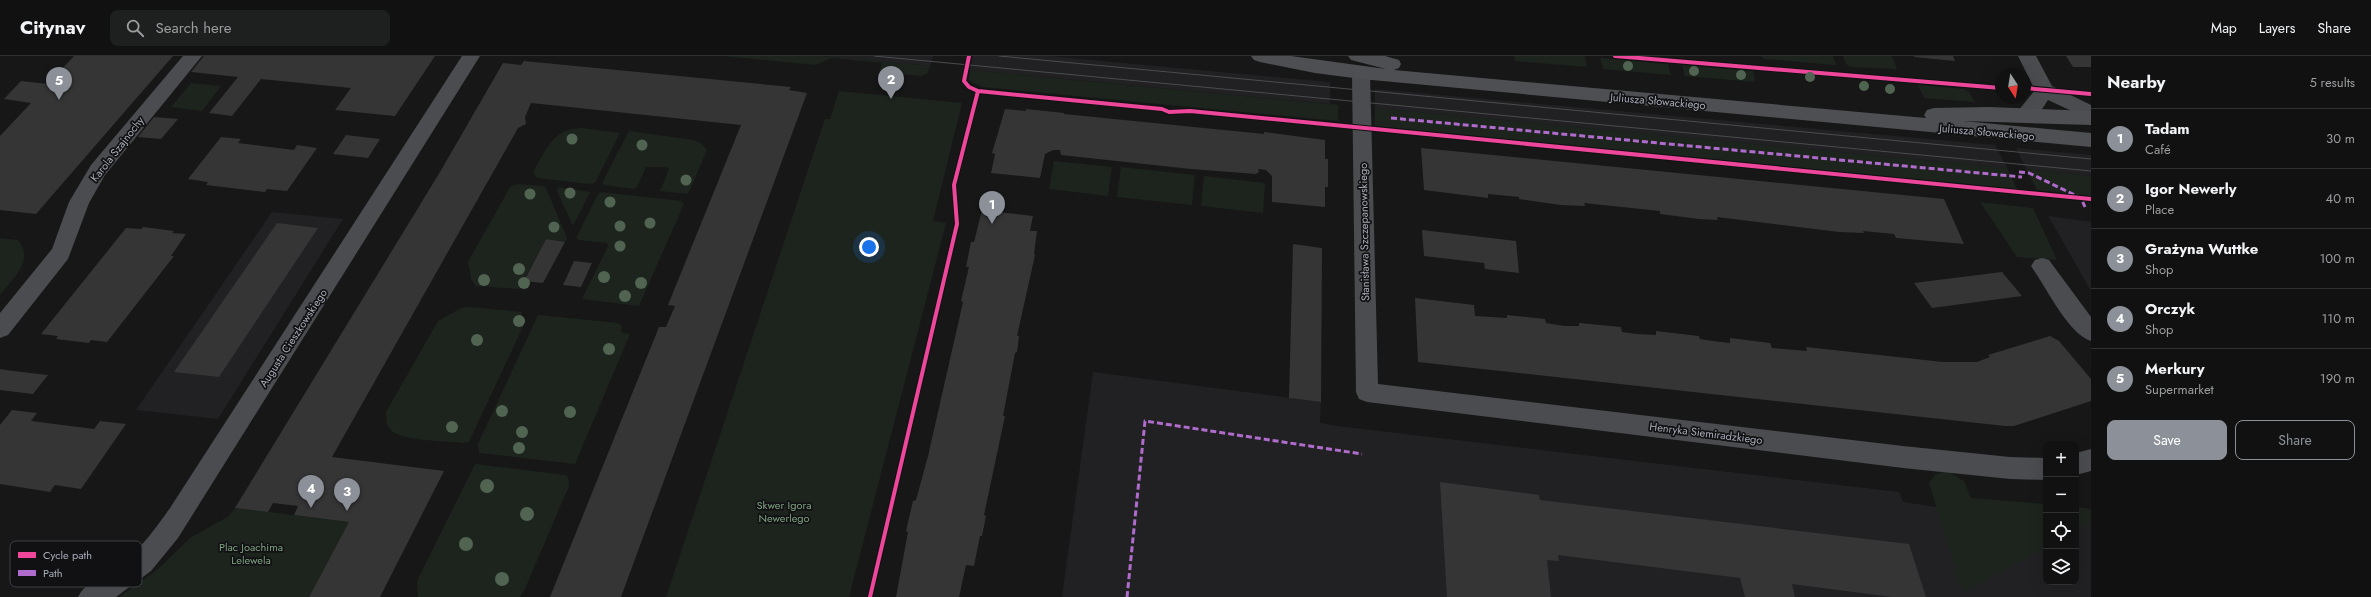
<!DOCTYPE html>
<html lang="en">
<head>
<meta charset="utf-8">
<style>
  :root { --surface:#111; --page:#1e1f1f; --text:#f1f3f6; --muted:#9c9d9f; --line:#303131; --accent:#8c9099 }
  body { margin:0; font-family:Jost,sans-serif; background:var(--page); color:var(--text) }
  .controls { position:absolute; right:12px; bottom:12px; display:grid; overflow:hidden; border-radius:8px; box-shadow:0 4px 16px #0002 }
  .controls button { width:36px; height:36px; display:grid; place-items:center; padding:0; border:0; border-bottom:1px solid var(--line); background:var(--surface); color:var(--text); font:20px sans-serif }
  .compass { position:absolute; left:1995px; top:12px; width:36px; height:36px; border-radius:50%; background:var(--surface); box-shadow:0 4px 16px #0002; rotate:168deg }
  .you { position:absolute; left:869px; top:191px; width:14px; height:14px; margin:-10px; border:3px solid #fff; border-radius:50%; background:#1a73e8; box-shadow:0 0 0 6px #1a73e833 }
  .badge { display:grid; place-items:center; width:26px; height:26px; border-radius:50%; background:var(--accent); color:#fff; font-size:13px; font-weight:700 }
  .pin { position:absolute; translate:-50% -33px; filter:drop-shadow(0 1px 2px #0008) }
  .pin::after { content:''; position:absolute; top:21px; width:14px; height:12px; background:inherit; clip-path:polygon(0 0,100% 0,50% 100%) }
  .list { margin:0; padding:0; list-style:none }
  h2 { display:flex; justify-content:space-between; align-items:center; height:52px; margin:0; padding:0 16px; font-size:17px }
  h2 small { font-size:13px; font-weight:400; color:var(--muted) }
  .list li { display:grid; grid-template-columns:26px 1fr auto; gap:12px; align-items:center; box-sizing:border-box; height:60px; padding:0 16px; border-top:1px solid var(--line) }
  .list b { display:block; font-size:15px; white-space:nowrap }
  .list p { margin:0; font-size:13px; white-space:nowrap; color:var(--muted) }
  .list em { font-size:13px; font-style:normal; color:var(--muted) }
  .actions { display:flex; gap:8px; padding:12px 16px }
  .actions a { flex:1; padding:9px 0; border:1px solid var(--accent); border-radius:8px; text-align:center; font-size:14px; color:var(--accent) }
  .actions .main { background:var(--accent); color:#fff }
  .icon { flex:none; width:22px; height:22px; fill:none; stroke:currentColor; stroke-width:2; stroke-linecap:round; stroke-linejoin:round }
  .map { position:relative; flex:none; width:2091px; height:541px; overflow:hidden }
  header { display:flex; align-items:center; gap:24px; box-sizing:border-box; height:56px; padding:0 20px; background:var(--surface); border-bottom:1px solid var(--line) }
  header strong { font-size:19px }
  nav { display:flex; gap:22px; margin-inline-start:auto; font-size:14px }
  .search { width:280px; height:36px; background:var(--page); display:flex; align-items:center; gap:10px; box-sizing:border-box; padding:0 14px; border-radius:8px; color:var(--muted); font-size:15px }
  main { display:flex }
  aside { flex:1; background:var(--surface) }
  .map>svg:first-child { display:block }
  .built { fill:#212123 }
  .green { fill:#1d241e }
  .building { fill:#353536 }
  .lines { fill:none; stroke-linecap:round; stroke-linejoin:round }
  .minor { fill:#4b4c50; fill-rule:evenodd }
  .major { fill:#4d4f52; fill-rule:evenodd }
  .tram { stroke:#4b4c4f; stroke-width:1 }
  .quiet { stroke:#b06ccc; stroke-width:3; stroke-dasharray:6 3; stroke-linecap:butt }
  .cycleway-casing { stroke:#111113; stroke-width:6 }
  .cycleway { stroke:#ed469a; stroke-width:4 }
  .tree { fill:#506451 }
  .labels { text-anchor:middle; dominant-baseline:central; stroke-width:3.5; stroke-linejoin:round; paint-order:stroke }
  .street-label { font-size:11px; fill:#a8adb8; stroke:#111113 }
  .park-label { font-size:11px; fill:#7fa381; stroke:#111113 }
  .key { fill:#111113; stroke:#3e4045; stroke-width:1 }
  .key-label { font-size:11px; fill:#a8adb8 }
</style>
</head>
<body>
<header>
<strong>Citynav</strong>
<div class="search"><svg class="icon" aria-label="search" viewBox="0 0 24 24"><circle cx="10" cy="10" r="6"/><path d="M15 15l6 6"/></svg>Search here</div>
<nav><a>Map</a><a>Layers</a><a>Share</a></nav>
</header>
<main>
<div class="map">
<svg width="2091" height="541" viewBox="0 0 2091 541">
  <rect width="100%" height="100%" fill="#171717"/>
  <path class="built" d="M822,0h111l-3,10z
    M973,0h75l282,26v22l-360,-34z
    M1375,33l620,56 12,23 -632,-60z
    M2016,92l75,7v21l-65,-7z
    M272,156l71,7 -125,200 -82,-9z
    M2048,160l43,6v69l-37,-65z
    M1093,316l228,30 -1,21 17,3 562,66 4,10 33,5 110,2v73h30v-70l15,2v83h-1029z"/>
  <path class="green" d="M723,0h99l108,10 -3,8 -6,2 -42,-4 3,-9 -51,-5 -15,7z
    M1514,0h71l2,11 -72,-6z
    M1760,0h73l3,8 -1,1 -70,-6z
    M1843,0h49l5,13 -47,-2 -4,-3z
    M1600,2l68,6 3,11 -68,-6z
    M1682,9l71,6 2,11 -70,-6z
    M970,14l368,35v16l-355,-34 -14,-6z
    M191,27l30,3 -19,25 -31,-4z
    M1918,29l46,4 5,3 6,10 -51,-4z
    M839,35l123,12 -29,118 13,2 -97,374h-183l159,-478h5z
    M1375,52l632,60 10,21 -642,-63z
    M582,72l38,5 -25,50 -6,1 -52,-6 -4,-6c14,-23 19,-43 49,-44z
    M629,75l64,9 8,3 6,7 -19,44 -28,-3 9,-22 -2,-2h-21l-9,20 -3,2 -31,-4v-4z
    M1054,105l58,6 -4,29 -59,-7z
    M1121,111l74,8 -3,30 -75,-8z
    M2026,113l65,7v20l-54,-6z
    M1204,120l61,7 -2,30 -62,-7z
    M517,128l26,2 3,2 21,50 -2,4 -19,-3 -27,50 -43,-3 -5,-7 -3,-17 42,-75z
    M558,131l32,5 -17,34 -16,-35z
    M601,136l80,9 3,3 -45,102 -57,-7 26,-53 -1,-3 -28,-3 -3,-2 22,-44z
    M1980,146l53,6 24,52 -40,-3z
    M0,182l18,2c17,21 -5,38 -18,55z
    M469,251l53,5 -1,5 5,3 -57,122 -5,1c-15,-2 -65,-2 -73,-13 -5,-5 -5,-12 -5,-18l52,-91 23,-13z
    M538,259l80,8 4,3 -1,6 9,2 -55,130 -96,-11 -1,-9z
    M475,408l90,11 3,2 1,9 -45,105 -4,6h-102l-1,-16z
    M1947,415l17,10 7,17 75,6v43l-83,46 -34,-110 7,-9z
    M2076,451l15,2v13l-15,8z
    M235,452l114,14 -40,75h-190l38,-27 33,-32 39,-22z"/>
  <path class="building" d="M74,0h99l-137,158 -36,-4v-74l31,-33 -27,-4 17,-18 27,3z
    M204,0h231l-40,60 -60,-6 16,-22 -90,-9 -29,37 -23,-3 29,-36 -47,-5z
    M1914,0h39l2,5 -41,-4z
    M2066,0h25v11h-18z
    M524,5l267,26 -2,3 18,3 -186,504h-71l109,-270h7l9,-21 -7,-1 73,-180 -210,-22 -6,14 1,7 -8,4 -186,329 112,14 -64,126h-71l40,-75 -55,-7 4,-9 -25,-3 -5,9 -33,-4 205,-336 63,-109 18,2z
    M1005,53l21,2v-2l38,4v1l200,20v-2l61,8v19h3v28h-3v20l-53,-5v-26l-6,-6 -8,-1 1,3 -3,2 -65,-5 -130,-14 -1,-5h-7l-8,4 -5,24 -49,-5 4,-19 -3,-1z
    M154,61l24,2 -17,20 -23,-2z
    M346,79l34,4 -12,19 -35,-4z
    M221,81l20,2 -3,4 56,7 3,-5 20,3 -30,43 -20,-2 -2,3 -59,-7 2,-3 -20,-3z
    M1421,92l523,51 20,45 -68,-6 -2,-4 -31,-3 1,2 -25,-1 -122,-15 1,3 -19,-1 -39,-5v-3l-76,-8 1,3 -24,-1 -42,-6v-2l-31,-3v4l-64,-8z
    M982,154l51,6 -3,15h7l-3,23 1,1 -18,81h2l-2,16 -2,1 -12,63h2l-21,99 2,1 -4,20h-2l-6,30 -8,-1 -7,32h-63l12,-65 -2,-1 7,-30 3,-1 12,-44 35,-154 -2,-1 8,-34h-3l5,-25h3z
    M277,167l41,5 -99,149 -45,-5z
    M143,171l31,4 -2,2 14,1 -15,22h3l-67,86 -16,-2 -2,3 -33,-4 2,-3 -17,-2 85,-106 15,1z
    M1422,174l94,11 3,32 -34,-4 -1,-6 -60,-7z
    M546,183l19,3 -22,41 -19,-2z
    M1293,188l29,4 -1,154 -32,-4z
    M574,205l18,2 -11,24 -18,-2z
    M2002,216l20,24 -90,12 -18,-25z
    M1415,242l59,7 1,11 32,2v-3l38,4 1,4 18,3h15v-3l42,4 1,5 15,2 19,1v-4l43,5 1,3 13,2 17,2v-5l40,5 2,5 35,3 -1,-4 137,15h34l13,-5 -2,-2 62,-19 9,5 32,38v22l-77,25h-9l-587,-64z
    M0,313l13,2 35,4 -15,19 -33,-4z
    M12,354l25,3 -6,8 63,8 6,-8 26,3 -45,65 -26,-4 -5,7 -50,-8v-59z
    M1440,426l99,13 1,5 369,44 17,53h-34l-100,-13 3,13h-50l-5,-19 -182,-23 1,6 -12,-1 4,37h-104z"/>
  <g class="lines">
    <path class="minor" d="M183,0h19l-97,119 -16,28 -21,56 -60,76 -8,3v-25l52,-64 17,-47 22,-37z
      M462,0h18l-302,482 -27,33 -35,26h-38c6,-13 19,-17 31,-24 26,-16 44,-41 61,-65z
      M2018,0h18l16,30 39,19v15l-43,-20c-7,11 -15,25 -31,21l-3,-5 21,-26z
      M1361,11l7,1 2,5 8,311 525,62 107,11 36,1v22l-36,-1 -107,-11 -536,-66 -8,-3 -3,-7 -4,-319 2,-5z
      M2042,202l7,2 42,57v24c-22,-7 -43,-50 -56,-69l-4,-6 4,-6z
      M2091,393v22l-15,4v-22z"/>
    <path class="major" d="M1251,0h40l95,13 -35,-9 -3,-4h37l14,4 2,4 -2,4 -5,2 532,48 -2,-3 3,-5 7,-2 56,-1 101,4v14l-128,-4 128,12v14l-730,-68 -46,-6 -55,-11 -6,-2z"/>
    <path class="tram" d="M874,0l1217,115
      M999,0l1092,103"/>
    <path class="quiet" d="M1391,62l631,59
      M2019,116l10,1 52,25 4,9
      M1127,541l18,-176 217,33"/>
    <g class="cycleway-casing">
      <path id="cycleway" d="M969,0l-5,25 5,6 9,4 184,18 7,3 21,-1 901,88
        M1615,0l386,32
        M2025,32l66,6
        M870,541l87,-373 -3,-39 24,-94"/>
    </g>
    <use href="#cycleway" class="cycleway"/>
  </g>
  <g class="tree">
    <circle cx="1628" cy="10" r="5"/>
    <circle cx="1694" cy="15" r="5"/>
    <circle cx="1741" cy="19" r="5"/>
    <circle cx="1810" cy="21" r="5"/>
    <circle cx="1864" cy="30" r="5"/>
    <circle cx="1890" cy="33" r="5"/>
    <circle cx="572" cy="83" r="5.5"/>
    <circle cx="642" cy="89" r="5.5"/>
    <circle cx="686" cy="124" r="5.5"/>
    <circle cx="570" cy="137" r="5.5"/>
    <circle cx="530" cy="138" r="5.5"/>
    <circle cx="610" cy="146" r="5.5"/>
    <circle cx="650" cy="167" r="5.5"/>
    <circle cx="620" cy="170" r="5.5"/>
    <circle cx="554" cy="171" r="5.5"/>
    <circle cx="620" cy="190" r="5.5"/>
    <circle cx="519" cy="213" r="6"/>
    <circle cx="604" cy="221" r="6"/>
    <circle cx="484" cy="224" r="6"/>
    <circle cx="524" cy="227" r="6"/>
    <circle cx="641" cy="227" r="6"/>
    <circle cx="625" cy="240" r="6"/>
    <circle cx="519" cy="265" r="6"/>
    <circle cx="477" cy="284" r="6"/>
    <circle cx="609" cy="293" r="6"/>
    <circle cx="502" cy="355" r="6"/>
    <circle cx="570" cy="356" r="6"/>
    <circle cx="452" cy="371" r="6"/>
    <circle cx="522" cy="376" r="6"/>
    <circle cx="519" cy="392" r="6"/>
    <circle cx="487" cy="430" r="7"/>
    <circle cx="527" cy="458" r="7"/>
    <circle cx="466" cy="488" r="7"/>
    <circle cx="502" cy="523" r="7"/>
  </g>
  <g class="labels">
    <g class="street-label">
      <text transform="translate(1658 45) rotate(5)">Juliusza Słowackiego</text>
      <text transform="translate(1987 76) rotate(5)">Juliusza Słowackiego</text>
      <text transform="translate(117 93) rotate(-52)">Karola Szajnochy</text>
      <text transform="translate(1364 176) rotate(-91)">Stanisława Szczepanowskiego</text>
      <text transform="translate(293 282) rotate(-57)">Augusta Cieszkowskiego</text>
      <text transform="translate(1706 377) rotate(7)">Henryka Siemiradzkiego</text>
    </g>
    <g class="park-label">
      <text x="784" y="449">Skwer Igora<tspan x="784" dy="13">Newerlego</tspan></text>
      <text x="251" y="491">Plac Joachima<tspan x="251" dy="13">Lelewela</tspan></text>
    </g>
  </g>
  <rect x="10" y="485" width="132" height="46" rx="6" class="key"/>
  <rect x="18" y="496" width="18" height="6" fill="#ed469a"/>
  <rect x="18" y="514" width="18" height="6" fill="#b06ccc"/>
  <g class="key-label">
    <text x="43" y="503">Cycle path</text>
    <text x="43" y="521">Path</text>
  </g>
</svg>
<div class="controls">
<button>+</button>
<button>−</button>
<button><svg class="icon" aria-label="locate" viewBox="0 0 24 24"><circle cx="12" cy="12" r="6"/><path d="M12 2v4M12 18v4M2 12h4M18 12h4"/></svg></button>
<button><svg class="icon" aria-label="layers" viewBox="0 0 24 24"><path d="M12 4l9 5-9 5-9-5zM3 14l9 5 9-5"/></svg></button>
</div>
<svg class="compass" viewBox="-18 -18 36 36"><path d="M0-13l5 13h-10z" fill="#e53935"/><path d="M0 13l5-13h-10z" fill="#9c9d9f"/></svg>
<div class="you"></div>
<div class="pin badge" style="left:992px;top:168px">1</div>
<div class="pin badge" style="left:891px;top:43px">2</div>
<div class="pin badge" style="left:347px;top:455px">3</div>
<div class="pin badge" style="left:311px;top:452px">4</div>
<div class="pin badge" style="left:59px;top:44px">5</div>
</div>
<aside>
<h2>Nearby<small>5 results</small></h2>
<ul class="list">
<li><span class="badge">1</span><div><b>Tadam</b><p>Café</p></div><em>30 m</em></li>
<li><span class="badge">2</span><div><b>Igor Newerly</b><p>Place</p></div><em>40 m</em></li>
<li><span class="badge">3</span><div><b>Grażyna Wuttke</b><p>Shop</p></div><em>100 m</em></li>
<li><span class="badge">4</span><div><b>Orczyk</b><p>Shop</p></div><em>110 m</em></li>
<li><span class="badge">5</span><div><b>Merkury</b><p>Supermarket</p></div><em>190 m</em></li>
</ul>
<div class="actions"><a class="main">Save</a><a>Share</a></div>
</aside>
</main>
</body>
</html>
